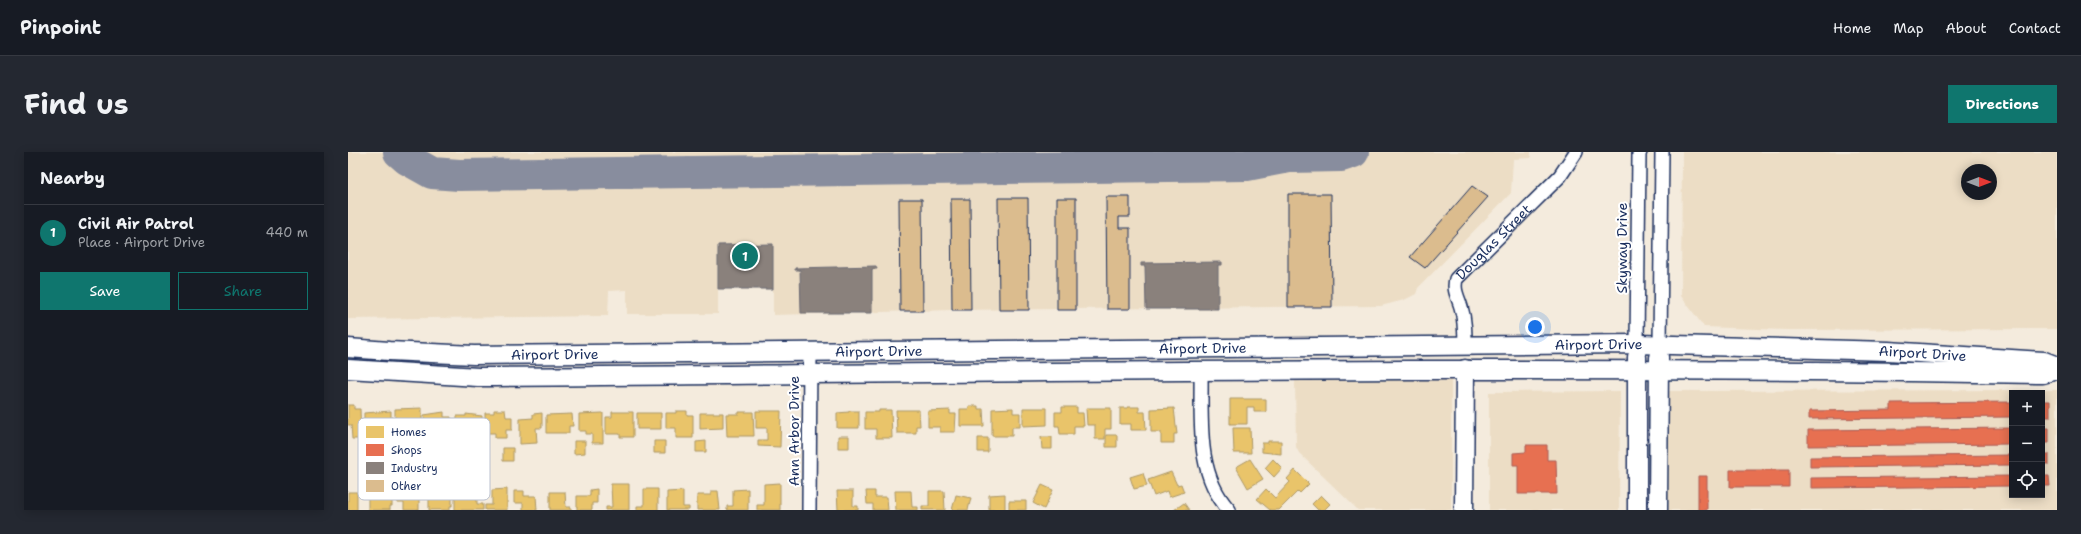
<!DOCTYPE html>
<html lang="en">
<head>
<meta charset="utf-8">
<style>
  :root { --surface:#171b24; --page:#242831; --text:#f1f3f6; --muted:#9ea1a6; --line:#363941; --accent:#0f766e }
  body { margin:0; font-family:"Shantell Sans",sans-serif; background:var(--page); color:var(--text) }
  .controls { position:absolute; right:12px; bottom:12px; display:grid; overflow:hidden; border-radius:0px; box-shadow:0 2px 10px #0003 }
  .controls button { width:36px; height:36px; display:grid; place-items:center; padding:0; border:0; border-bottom:1px solid var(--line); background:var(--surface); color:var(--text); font:20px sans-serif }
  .compass { position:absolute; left:1613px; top:12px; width:36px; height:36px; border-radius:50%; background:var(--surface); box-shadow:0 2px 10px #0003; rotate:90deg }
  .you { position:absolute; left:1187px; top:175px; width:14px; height:14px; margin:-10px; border:3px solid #fff; border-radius:50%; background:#1a73e8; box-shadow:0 0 0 6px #1a73e833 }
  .badge { display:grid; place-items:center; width:26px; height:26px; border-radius:50%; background:var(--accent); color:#fff; font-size:13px; font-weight:700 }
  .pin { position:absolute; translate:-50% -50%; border:2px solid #fff; box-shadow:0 1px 4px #0006 }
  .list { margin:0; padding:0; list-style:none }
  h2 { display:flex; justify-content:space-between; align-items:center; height:52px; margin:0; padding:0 16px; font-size:17px }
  h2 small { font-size:13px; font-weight:400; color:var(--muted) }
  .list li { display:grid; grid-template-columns:26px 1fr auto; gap:12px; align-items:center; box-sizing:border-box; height:56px; padding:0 16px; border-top:1px solid var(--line) }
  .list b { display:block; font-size:15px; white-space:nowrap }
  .list p { margin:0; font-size:13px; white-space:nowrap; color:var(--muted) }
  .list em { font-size:13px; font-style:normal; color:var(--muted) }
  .actions { display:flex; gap:8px; padding:12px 16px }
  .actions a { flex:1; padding:9px 0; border:1px solid var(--accent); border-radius:0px; text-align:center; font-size:14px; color:var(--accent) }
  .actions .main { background:var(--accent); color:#fff }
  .icon { flex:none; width:22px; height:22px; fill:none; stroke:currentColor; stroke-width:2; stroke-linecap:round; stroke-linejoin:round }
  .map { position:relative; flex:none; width:1709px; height:358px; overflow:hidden; border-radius:0px }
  header { display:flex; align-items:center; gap:24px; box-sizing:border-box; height:56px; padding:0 20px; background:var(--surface); border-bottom:1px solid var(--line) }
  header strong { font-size:19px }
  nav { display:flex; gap:22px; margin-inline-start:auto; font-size:14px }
  .intro { display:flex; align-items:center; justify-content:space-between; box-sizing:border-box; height:96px; padding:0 24px }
  h1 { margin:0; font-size:28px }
  .button { padding:10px 18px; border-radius:0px; background:var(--accent); color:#fff; font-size:14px; font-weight:700 }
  main { display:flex; gap:24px; padding:0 24px }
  aside { flex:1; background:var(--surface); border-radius:0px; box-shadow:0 2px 10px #0003 }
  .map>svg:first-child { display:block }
  .built { fill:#ecddc5; fill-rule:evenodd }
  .homes { fill:#e9c46a; stroke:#ab9766 }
  .shops { fill:#e76f51; stroke:#aa5c55 }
  .industry { fill:#8a817c; stroke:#696873 }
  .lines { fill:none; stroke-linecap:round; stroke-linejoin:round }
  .taxiway { stroke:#888d9e; stroke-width:32 }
  .building { fill:#dbbc8e; stroke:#1b2f5e }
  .street-casing { stroke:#1b2f5e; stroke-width:16 }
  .secondary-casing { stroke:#1b2f5e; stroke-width:21 }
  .street { stroke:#fff; stroke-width:13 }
  .secondary { stroke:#fff; stroke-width:18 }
  .labels { text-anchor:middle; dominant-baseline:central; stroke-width:4; stroke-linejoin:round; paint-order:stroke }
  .street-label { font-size:14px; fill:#1b2f5e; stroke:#fff }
  .key { fill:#fff; stroke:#bbc1cf; stroke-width:1 }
  .key-label { font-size:11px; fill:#1b2f5e }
</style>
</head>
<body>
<header>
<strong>Pinpoint</strong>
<nav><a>Home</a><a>Map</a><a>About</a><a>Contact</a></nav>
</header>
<div class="intro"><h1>Find us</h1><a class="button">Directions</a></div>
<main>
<aside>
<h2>Nearby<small></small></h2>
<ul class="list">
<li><span class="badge">1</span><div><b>Civil Air Patrol</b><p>Place · Airport Drive</p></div><em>440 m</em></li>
</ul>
<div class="actions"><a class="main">Save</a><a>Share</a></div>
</aside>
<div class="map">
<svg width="1709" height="358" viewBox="0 0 1709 358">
  <rect width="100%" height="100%" fill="#f4ebdd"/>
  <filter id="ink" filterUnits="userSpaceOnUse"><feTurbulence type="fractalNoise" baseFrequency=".025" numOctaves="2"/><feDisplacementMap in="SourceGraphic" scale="8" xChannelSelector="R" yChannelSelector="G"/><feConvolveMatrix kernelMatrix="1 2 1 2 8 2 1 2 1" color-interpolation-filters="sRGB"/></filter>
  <g filter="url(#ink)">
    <path class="built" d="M0,0h1183v6l-18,1 -2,34 -93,95 -2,6 -12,6 -23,6 -429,4 -179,5v-26h-55v25h-91v-24l-18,1 -1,25 -260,3z
      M1334,0h375v177l-269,1 -84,-3 -23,-31zM1619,18h24v24h-24z
      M1103,226v132h-93l-59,-57 -3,-6 -1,-67z
      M1709,238v120h-389v-119zM1664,241h30v102h-30z
      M1272,239l-1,119h-130v-118z"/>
    <path class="homes" d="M882,247h36v13h-12v-5h-7v17h-17z
      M0,253h6v4h6l1,30h-9l-1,-14h-3z
      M621,254h9v3h5l1,17h-24v-17h9z
      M714,255h15v6h6l1,13h-10v8h-14l-1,-8h-4v-14h7z
      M780,255h11v5h6l1,18h-15v-6h-11v-16h8z
      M74,256v25h-11v3h-8v4h-8v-31z
      M665,256v5h7v14h-8v9h-20v-27z
      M675,256h24v17l-24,1z
      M738,256h25v21h-6v10h-10v-14h-8z
      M826,256l3,26h-3v9h-13v-11h-10v-23z
      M146,258h11l1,7h6v13h-6v8h-11v-5h-10v-20h9z
      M531,258h12l1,28h-16v-9h-11v-17h14z
      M548,258h23l1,16h-4v7h-19z
      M602,258v4h6l-1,18h-15v-5h-12v-16z
      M43,259v18h-27v-16z
      M328,259h11v4h6v23h-17v-10h-10v-15h10z
      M408,259h25l-1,36 -22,-1v-6h9v-12h-11z
      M501,259h10v17h-22v-15l12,-1z
      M96,260v5h7v26l-11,1v-13h-15l-1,-16z
      M264,260h21v25h-13v-3h-14v-17h6z
      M391,260h14l1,24h-27l-1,-22h13z
      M194,261v15h-6l1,15 -17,1v-25l13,-1v-4z
      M255,261v30h-11v-9h-6v-3h-7v-17z
      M289,261h24v16h-24z
      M352,261h23v15l-23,1z
      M118,262l16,2v17l-25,1v-18h9z
      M224,262l1,12h-4v7h-23v-18z
      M885,276h17l1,25h-17z
      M758,283h11v12h-11z
      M490,284h11v12h-11z
      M693,285h11v12h-10z
      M630,286h10v14h-10z
      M226,289h11v12l-11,1z
      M306,289h11v12h-11z
      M358,289v11h-10v-10z
      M920,289h13v13l-19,-2v-9h6z
      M155,296h10v13h-10z
      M902,307l13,20 -15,9 -12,-21z
      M925,307l9,9 -8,9 -9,-9z
      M947,318l14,14 -9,9 -2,-2 -19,19h-9l-13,-11 9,-10 9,9 15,-16 -3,-3z
      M823,320l6,13 4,-1 3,8 -15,5 -2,-6 -13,5 -6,-16z
      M795,321l4,13 -13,3 -4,-12z
      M97,328h7v26h-2v4h-21v-18h16z
      M432,331v27h-23v-5h7v-21z
      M263,332h18v26h-23v-3h6z
      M694,333l11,5 -9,19 -11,-6z
      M49,337h8v6h14v15h-15v-7h-6z
      M159,337v21h-22v-5h7v-15z
      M249,337v14h-5v7h-15v-14h13v-6z
      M296,337h14v21h-21v-4h7z
      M400,337v21h-21v-4h6v-16z
      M20,338h16v3h8v13h-2v4h-22z
      M166,339h10v5h12l1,14h-14v-7h-9z
      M335,339v16h6v3h-22v-18z
      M363,339h7l2,19h-23v-15h14z
      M489,339h16v15h5v4h-20z
      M518,339h9v6h12l1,13h-15v-6h-6z
      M547,339h16l1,16h6v3h-22z
      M581,339h15l1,19h-23v-4h7z
      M0,340h9v18h-9z
      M107,340h22v12h6v6h-28z
      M202,340h15l1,15h5v3h-21z
      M657,342v16h-16v-15z
      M608,343l15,3 -3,12h-16z
      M973,343l9,9 -6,6h-6l-6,-6z
      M661,349h17v9h-17z
      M836,351l5,7h-15z"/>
    <path class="shops" d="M1694,249h8v16h-8z
      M1664,250v15l-203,2v-8l82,-1v-7z
      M1664,276v16l-204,2v-16z
      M1694,276h7v15h-7z
      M1178,293h21v15h9l1,34h-39v-29h-5v-12l13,-1z
      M1694,302h7v10h-7z
      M1664,303v10l-202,2v-10z
      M1382,318h59v17h-59z
      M1350,324h9v34h-9z
      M1664,324v10l-201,2v-10z
      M1694,324h7l1,10h-8z"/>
    <path class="industry" d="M425,92v45h-55v-44z
      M874,110v3h-4v44h-72l-1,-43h-4v-3z
      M528,114l1,3h-5v44h-71l-1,-43h-5v-2z"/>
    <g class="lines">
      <path class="taxiway" d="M51,0l8,7 25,14 27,2 788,-10 41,-8 53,-1 12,-4"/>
    </g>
    <path class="building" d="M1124,34l16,11 -63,71 -15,-11z
      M940,42h43l1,113h-44z
      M758,45h24v20h-11v11h11v81h-23z
      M650,46h30l1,112h-30z
      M709,46h19v112h-19z
      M551,47h23l1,112h-23z
      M603,47h19l1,111h-19z"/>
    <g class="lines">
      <g class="street-casing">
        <g id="street">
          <path d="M1289,192l2,-190 1,-2"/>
          <path d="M1312,193l2,-193"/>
          <path id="s1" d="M1117,194c0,-13 0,-26 -4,-39 -3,-10 -8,-17 -5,-28l104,-103 16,-24"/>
          <path d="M853,219c1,47 -6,102 28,139"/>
          <path d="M461,358l1,-158"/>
        </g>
      </g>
      <g class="secondary-casing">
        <g id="secondary">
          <path id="s2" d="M0,196l41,3 85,4 1163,-11 251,7 156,10 13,5"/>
          <path d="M0,217l130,8c521,-4 1043,-12 1565,-3l14,-4"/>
          <path d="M1116,358l1,-141"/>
          <path d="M1289,358v-153"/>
          <path d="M1310,358l1,-153"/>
        </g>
      </g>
      <use href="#street" class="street"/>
      <use href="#secondary" class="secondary"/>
    </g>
  </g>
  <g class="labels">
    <g class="street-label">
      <text stroke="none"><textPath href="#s1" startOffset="121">Douglas Street</textPath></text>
      <text transform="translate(1274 96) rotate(-90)">Skyway Drive</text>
      <text stroke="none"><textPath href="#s2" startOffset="1251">Airport Drive</textPath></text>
      <text stroke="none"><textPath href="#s2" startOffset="855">Airport Drive</textPath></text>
      <text stroke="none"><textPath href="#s2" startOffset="531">Airport Drive</textPath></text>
      <text stroke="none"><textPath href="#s2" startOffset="207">Airport Drive</textPath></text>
      <text stroke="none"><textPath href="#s2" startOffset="1575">Airport Drive</textPath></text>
      <text transform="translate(446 279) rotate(-90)">Ann Arbor Drive</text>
    </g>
  </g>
  <rect x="10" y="266" width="132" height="82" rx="6" class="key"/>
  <rect x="18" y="274" width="18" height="12" fill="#e9c46a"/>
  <rect x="18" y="292" width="18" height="12" fill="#e76f51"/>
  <rect x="18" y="310" width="18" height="12" fill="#8a817c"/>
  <rect x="18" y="328" width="18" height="12" fill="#dbbc8e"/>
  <g class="key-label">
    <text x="43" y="284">Homes</text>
    <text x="43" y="302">Shops</text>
    <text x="43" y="320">Industry</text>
    <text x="43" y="338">Other</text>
  </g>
</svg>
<div class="controls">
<button>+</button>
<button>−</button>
<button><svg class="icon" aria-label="locate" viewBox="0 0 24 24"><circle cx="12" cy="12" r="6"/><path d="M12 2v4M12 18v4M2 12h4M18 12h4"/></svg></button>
</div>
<svg class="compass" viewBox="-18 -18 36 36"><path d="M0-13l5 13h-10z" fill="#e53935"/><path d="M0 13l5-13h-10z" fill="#9ea1a6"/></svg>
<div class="you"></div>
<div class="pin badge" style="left:397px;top:104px">1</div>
</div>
</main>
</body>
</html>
